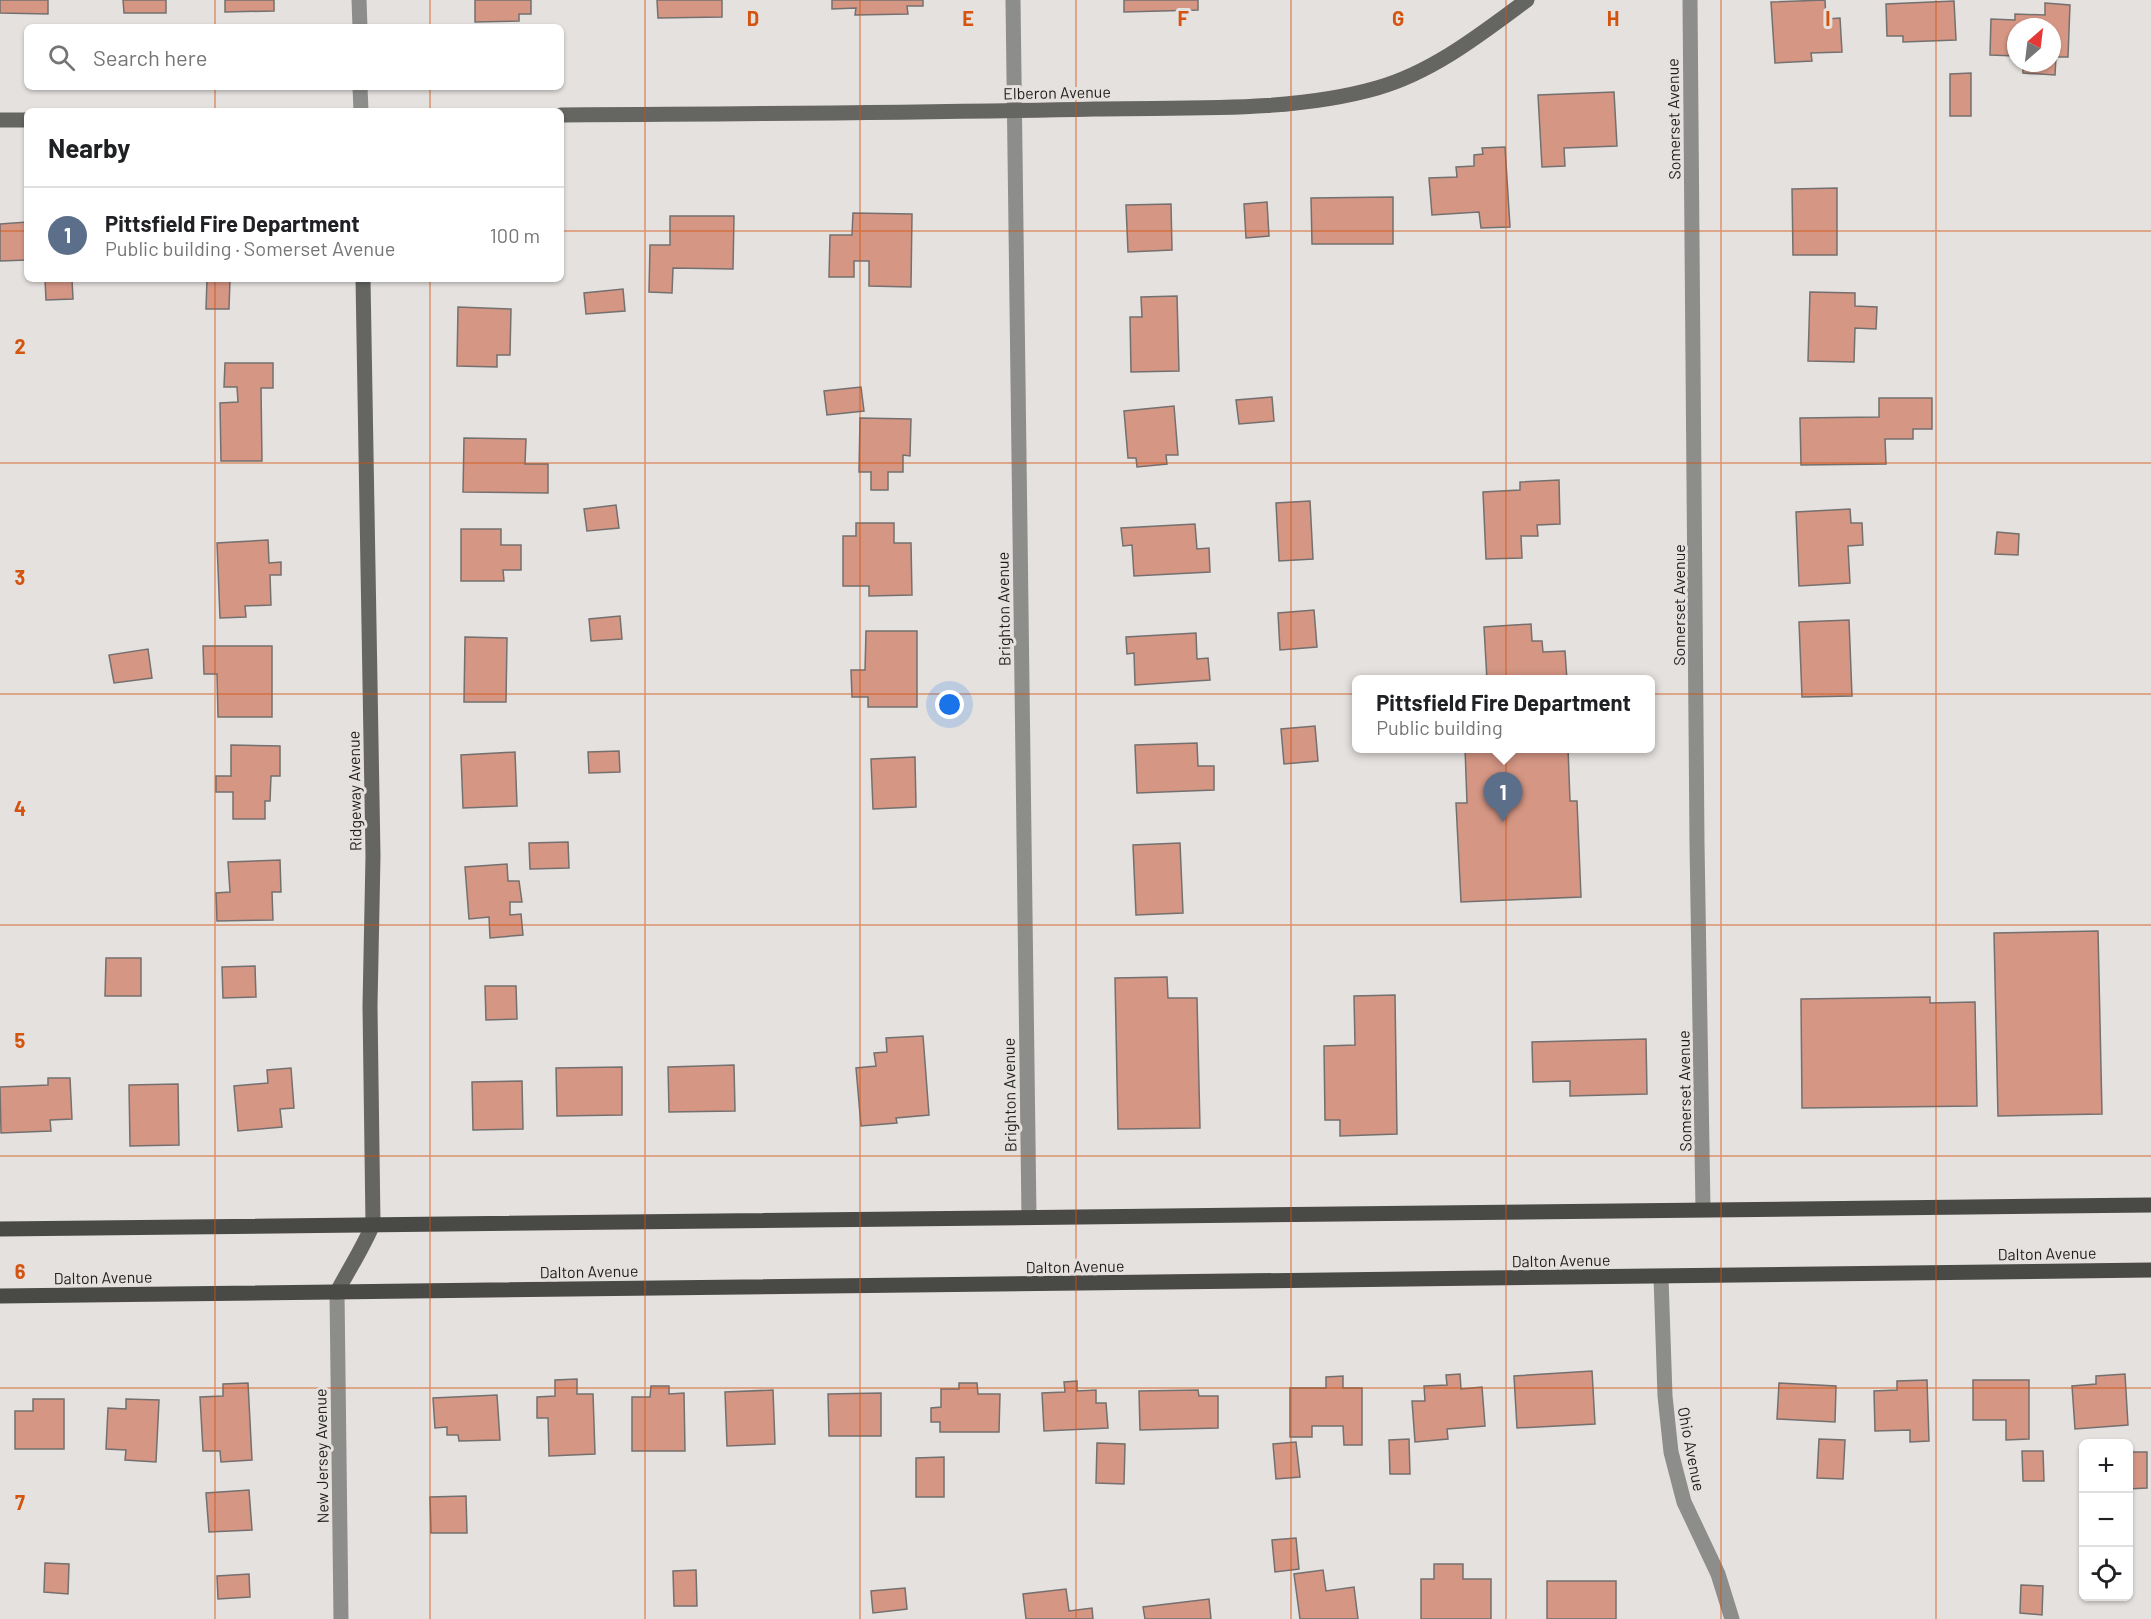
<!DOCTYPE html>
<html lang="en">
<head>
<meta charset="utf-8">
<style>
  :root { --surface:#fff; --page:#f6f6f6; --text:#202124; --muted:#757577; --line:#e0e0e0; --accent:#1f84ae }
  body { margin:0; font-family:Barlow,sans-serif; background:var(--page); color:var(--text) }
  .controls { position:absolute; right:18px; bottom:18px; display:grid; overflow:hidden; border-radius:9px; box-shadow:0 2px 4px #0004 }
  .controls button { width:54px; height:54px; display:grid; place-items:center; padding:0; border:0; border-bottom:2px solid var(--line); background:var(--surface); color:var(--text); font:30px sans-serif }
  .compass { position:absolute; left:2007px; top:18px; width:54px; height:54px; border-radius:50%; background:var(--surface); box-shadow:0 2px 4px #0004; rotate:28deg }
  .you { position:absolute; left:950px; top:705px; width:21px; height:21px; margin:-15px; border:4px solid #fff; border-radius:50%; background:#1a73e8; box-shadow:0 0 0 9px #1a73e833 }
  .badge { display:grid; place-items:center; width:39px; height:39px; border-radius:50%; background:var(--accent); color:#fff; font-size:20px; font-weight:700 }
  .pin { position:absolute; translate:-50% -50px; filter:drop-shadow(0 2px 3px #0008) }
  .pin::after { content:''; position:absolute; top:32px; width:21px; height:18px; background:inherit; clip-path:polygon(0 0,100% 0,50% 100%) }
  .popup { position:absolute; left:1352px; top:675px; width:303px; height:78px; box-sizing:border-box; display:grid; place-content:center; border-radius:9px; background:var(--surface); filter:drop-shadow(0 2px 4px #0005); font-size:20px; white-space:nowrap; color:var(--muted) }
  .popup b { font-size:22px; color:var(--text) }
  .popup::after { content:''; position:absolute; left:50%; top:100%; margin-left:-12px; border:12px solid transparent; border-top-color:var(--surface) }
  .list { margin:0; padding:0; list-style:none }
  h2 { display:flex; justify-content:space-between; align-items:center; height:78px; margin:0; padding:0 24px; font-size:26px }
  h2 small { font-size:20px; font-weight:400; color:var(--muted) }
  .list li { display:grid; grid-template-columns:39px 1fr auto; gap:18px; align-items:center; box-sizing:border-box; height:96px; padding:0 24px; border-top:2px solid var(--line) }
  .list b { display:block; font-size:22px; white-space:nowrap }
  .list p { margin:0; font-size:20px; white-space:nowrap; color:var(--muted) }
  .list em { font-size:20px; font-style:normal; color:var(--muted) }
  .icon { flex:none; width:33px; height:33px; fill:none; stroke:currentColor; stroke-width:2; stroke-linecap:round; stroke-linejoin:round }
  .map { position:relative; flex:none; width:2151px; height:1619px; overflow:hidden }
  .search { position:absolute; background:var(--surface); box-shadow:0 2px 4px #0004; left:24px; top:24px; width:540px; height:66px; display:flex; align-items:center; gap:15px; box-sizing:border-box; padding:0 21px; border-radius:9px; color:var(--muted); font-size:22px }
  .panel { position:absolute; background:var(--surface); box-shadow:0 2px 4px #0004; left:24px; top:108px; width:540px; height:174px; border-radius:9px }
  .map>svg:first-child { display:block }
  .building { fill:#d59684; stroke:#74706f; stroke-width:1.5 }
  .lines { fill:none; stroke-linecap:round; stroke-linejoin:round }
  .street { stroke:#8d8d8b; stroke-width:15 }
  .secondary { stroke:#656562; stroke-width:15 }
  .primary { stroke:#494946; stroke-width:15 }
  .grid { fill:none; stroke:#d4530e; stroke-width:1.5; stroke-opacity:0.55 }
  .labels { text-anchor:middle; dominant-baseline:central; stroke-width:6; stroke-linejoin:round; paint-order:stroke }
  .street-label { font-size:16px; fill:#1f1e1d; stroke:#e5e1df }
  .grid-label { font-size:20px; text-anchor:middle; font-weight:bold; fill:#d4530e; stroke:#e5e1df; stroke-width:6; stroke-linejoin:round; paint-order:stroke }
</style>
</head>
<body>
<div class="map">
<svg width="2151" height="1619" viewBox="0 0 2151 1619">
  <rect width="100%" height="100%" fill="#e5e1df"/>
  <path class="building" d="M0,0h48v14l-48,-1z
    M123,0h43v13h-42z
    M225,0h49v11l-49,1z
    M475,0h56v14h-12v7l-44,1z
    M657,0h65v17l-64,1z
    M832,0h91v6h-16l1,8 -53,1 1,-7 -24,1z
    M1124,0h74v10l-74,2z
    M1825,0l1,19 14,-1 2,34 -31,1 1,8 -37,2 -4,-61z
    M1954,1l2,39 -53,2v-6h-16l-1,-32z
    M2045,3l25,2 -2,52h-12l-1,18 -32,-2v-10h29v-36h-36v29l-26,-1 1,-36 24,1v-6l30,1z
    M1971,73v43h-21v-42z
    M1614,92l3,54 -53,2 1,18 -23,1 -4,-72z
    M1505,147l5,80 -29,1 -2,-16 -47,3 -3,-37 28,-1 -1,-10 18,-1v-11l9,-1 -1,-6z
    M1837,188v67h-44l-1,-66z
    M1393,197v47h-81l-1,-46z
    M1267,202l2,34 -23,2 -2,-34z
    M1171,204l1,46 -44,2 -2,-47z
    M853,213l59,1 -1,73 -42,-1v-25h-15v16h-25l1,-42h22z
    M670,216h64l-1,53 -60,-1 -1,25 -23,-1 1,-47h20z
    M27,222v38l-27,1v-37z
    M45,279h27l1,20 -27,1z
    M207,279h23l-1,30h-23z
    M623,289l2,22 -39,3 -2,-21z
    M1810,292l45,1v13l22,1 -1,22 -21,-1 -1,34 -46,-1z
    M1177,296l2,75 -48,1 -1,-55h12l-1,-20z
    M458,307l53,2 -1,46h-13v12l-40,-1z
    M225,363h48v25h-12l1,73h-41l-1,-58 18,-1 -1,-15h-13z
    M861,387l3,24 -37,4 -3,-24z
    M1272,397l2,24 -35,3 -3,-24z
    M1879,398h53v31h-19v10h-28l1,25 -85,1 -1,-47 79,-1z
    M1174,406l4,49h-12l1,9 -30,3 -1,-9h-8l-4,-47z
    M860,418l51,1 -1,37 -7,-1v17h-15v18h-17v-18h-12z
    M464,438l62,1 -1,25h23v29l-85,-1z
    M1559,480l1,44 -23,1 1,11h-17l1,22 -36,1 -3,-67 37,-2v-8z
    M1310,501l3,58 -34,2 -3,-58z
    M616,505l3,23 -32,3 -3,-22z
    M1850,509l1,14h11l1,22 -15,1 2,37 -51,3 -3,-74z
    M856,523h38v20h17l1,52 -43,1v-10h-26v-50h13z
    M1195,524l2,25 12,-1 1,24 -76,4 -2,-31 -9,1 -2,-18z
    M461,529h40v16h20v25h-18l1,11h-43z
    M1997,532l22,2 -1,21 -23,-1z
    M268,540l1,23 12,-1v13h-11l1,30 -26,1 1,11 -26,1 -3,-75z
    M1314,610l3,37 -37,3 -2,-37z
    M620,616l2,23 -31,2 -2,-22z
    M1849,620l3,76 -50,1 -3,-75z
    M1531,624l1,17h10l1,11 22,-1 2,29h-80l-3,-53z
    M866,631h51v76h-49v-10h-16l-1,-27h14z
    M1196,633l1,26 11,-1 2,22 -75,5 -1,-32 -7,1 -1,-17z
    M465,637l42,1 -1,64h-42z
    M203,646h69v71h-54l-1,-43h-13z
    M148,649l4,29 -38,5 -5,-28z
    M1315,726l3,35 -34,3 -3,-35z
    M1197,743l1,23h16v24l-77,3 -2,-48z
    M231,745l49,1v30h-9l-1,25h-5v18h-32v-27h-17v-16h15z
    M1465,748h103l2,53h7l4,96 -120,5 -5,-99h11z
    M619,751l1,21 -31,1 -1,-21z
    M515,752l2,54 -54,2 -2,-53z
    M915,757l1,50 -43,2 -2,-50z
    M568,842l1,26 -39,1 -1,-26z
    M1180,843l3,70 -47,2 -3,-70z
    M280,860l1,32h-9l1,28 -56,1 -1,-28 14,-1 -2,-30z
    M507,864l1,17h11l3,21h-12v13l11,-1 2,21 -33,3 -1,-21 -20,2 -4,-52z
    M2098,931l4,183 -104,2 -4,-183z
    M106,958h35v38h-36z
    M255,966l1,31 -33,1 -1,-31z
    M1167,977l1,21h29l3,130 -82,1 -3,-151z
    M485,986h31l1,33 -31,1z
    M1395,995l2,139 -57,2v-16h-15l-1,-74 31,-1 -1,-49z
    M1930,997v6l45,-1 2,104 -175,2 -1,-109z
    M923,1036l6,79 -33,3 1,5 -36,3 -5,-58 20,-2 -2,-13 13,-1 -1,-14z
    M1646,1039l1,55 -77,2v-15l-37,1 -1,-40z
    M734,1065l1,46 -66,1 -1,-45z
    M622,1067v48l-65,1 -1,-48z
    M291,1068l3,40 -14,1 2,18 -44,4 -4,-45 34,-3 -1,-13z
    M48,1078h22l2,41 -22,1 1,11 -50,2 -1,-46 48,-2z
    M522,1081l1,48 -50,1 -1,-48z
    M178,1084l1,61 -49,1 -1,-61z
    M1592,1371l3,53 -78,4 -3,-52z
    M1460,1374l1,15 21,-2 3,39 -38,3 1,10 -33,3 -3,-41h13l-1,-15 23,-1 -1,-10z
    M2125,1374l3,51 -53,4 -3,-43 24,-2v-8z
    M1343,1376v12h19v57h-18l-1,-19h-31v11h-22v-49h36v-11z
    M577,1379v15h16l2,60 -46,2 -1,-38h-11v-21l18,-1v-16z
    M1927,1380l2,61 -19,1v-12l-35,1 -1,-40 23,-1v-9z
    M1973,1380h56v59l-23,1v-20h-33z
    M1077,1381v10l19,-1v13h10l2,25 -64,3 -2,-38 23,-1 -1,-10z
    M248,1383l4,77 -31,2 -1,-11h-17l-3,-54 23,-1v-12z
    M959,1383h18l1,11h22l-1,38h-59v-10h-9v-14l10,-1v-18h18z
    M1779,1383l57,3 -1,36 -58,-3z
    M651,1386h18v8l15,-1 1,58h-53v-54h18z
    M773,1390l2,54 -48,2 -2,-54z
    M1198,1390l1,6h19v32l-78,2 -1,-39z
    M881,1393v43h-52l-1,-42z
    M497,1395l3,45 -41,1 -1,-6h-11v-8l-12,1 -2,-30z
    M33,1399h31v50h-49v-38h18z
    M126,1399l33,1 -3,62 -31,-2 1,-10 -20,-1 2,-41 18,1z
    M1409,1439l1,35h-20l-1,-34z
    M1819,1439l26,1 -2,39 -26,-1z
    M1296,1442l4,35 -24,2 -3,-35z
    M1097,1443l28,1 -1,40 -28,-1z
    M2022,1451h21l1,30h-21z
    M2128,1452h19v36l-19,1z
    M944,1457v40h-28v-39z
    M249,1490l3,40 -43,2 -3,-39z
    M466,1496l1,37h-36l-1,-36z
    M1296,1538l3,31 -24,3 -3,-32z
    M45,1563l24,1 -1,30 -24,-2z
    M1434,1564h29v15h28v40h-70v-40h13z
    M696,1570l1,36h-23l-1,-35z
    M1323,1570l3,21 28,-4 4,32h-58l-6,-45z
    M249,1574l1,23 -32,2 -1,-23z
    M1547,1581h69v38h-69z
    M2021,1585l22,1 -1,29 -22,-2z
    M905,1588l2,21 -34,4 -2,-22z
    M1066,1589l3,22 23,-3 1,11h-67l-3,-25z
    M1209,1599l2,20h-66l-2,-12z"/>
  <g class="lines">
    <path class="street" d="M359,0l1,27
      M1013,0l16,1217
      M1690,0l7,843 6,366
      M360,87l1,24
      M1661,1277l4,119 6,56 13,50 34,72 14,45
      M337,1292l4,327"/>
    <path class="secondary" d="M561,115c178,-1 356,-2 534,-6 90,-2 195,4 282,-21 56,-16 104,-54 150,-88
      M0,120h27
      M337,1292c12,-23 26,-44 36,-68l-3,-218 3,-150 -10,-577"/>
    <path class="primary" d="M0,1229l2151,-24
      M0,1296l2151,-26"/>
  </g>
  <path class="grid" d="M215,0v27M430,0v27M645,0v1619M860,0v1619M1076,0v1619M1291,0v1619M1506,0v1619M1721,0v1619M1936,0v1619M215,87v24M430,87v24M0,231h27M561,231h1590M215,279v1340M430,279v1340M0,463h2151M0,694h2151M0,925h2151M0,1156h2151M0,1388h2151"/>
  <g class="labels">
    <g class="street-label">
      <text transform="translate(1057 92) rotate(-1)">Elberon Avenue</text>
      <text transform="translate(1673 119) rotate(-91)">Somerset Avenue</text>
      <text transform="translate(1678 605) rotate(-90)">Somerset Avenue</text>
      <text transform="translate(1003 609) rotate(-91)">Brighton Avenue</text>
      <text transform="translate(354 791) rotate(-91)">Ridgeway Avenue</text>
      <text transform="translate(1684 1091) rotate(-91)">Somerset Avenue</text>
      <text transform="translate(1009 1095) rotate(-91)">Brighton Avenue</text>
      <text transform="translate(2047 1253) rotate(-1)">Dalton Avenue</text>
      <text transform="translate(1561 1260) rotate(-1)">Dalton Avenue</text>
      <text transform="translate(1075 1266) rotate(-1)">Dalton Avenue</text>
      <text transform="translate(589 1271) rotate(-1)">Dalton Avenue</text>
      <text transform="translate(103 1277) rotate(-1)">Dalton Avenue</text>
      <text transform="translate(1692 1449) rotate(79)">Ohio Avenue</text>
      <text transform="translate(321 1456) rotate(-91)">New Jersey Avenue</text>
    </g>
  </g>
  <g class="grid-label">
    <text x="753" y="26">D</text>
    <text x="968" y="26">E</text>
    <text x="1183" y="26">F</text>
    <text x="1398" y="26">G</text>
    <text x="1613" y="26">H</text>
    <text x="1828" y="26">I</text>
    <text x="20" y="354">2</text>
    <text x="20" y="585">3</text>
    <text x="20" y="816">4</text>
    <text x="20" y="1048">5</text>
    <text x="20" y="1279">6</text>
    <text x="20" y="1510">7</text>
  </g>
</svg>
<div class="controls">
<button>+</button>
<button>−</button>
<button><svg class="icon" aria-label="locate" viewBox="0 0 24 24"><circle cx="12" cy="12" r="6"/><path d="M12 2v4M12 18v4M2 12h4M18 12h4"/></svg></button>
</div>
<svg class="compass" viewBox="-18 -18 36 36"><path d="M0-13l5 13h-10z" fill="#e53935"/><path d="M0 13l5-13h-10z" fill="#757577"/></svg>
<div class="you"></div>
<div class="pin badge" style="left:1503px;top:822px;background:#5c6f8a">1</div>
<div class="popup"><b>Pittsfield Fire Department</b>Public building</div>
<div class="search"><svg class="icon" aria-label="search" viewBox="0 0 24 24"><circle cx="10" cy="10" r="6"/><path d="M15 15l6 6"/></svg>Search here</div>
<section class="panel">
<h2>Nearby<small></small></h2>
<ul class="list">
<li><span class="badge" style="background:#5c6f8a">1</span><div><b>Pittsfield Fire Department</b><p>Public building · Somerset Avenue</p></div><em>100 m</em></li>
</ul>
</section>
</div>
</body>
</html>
